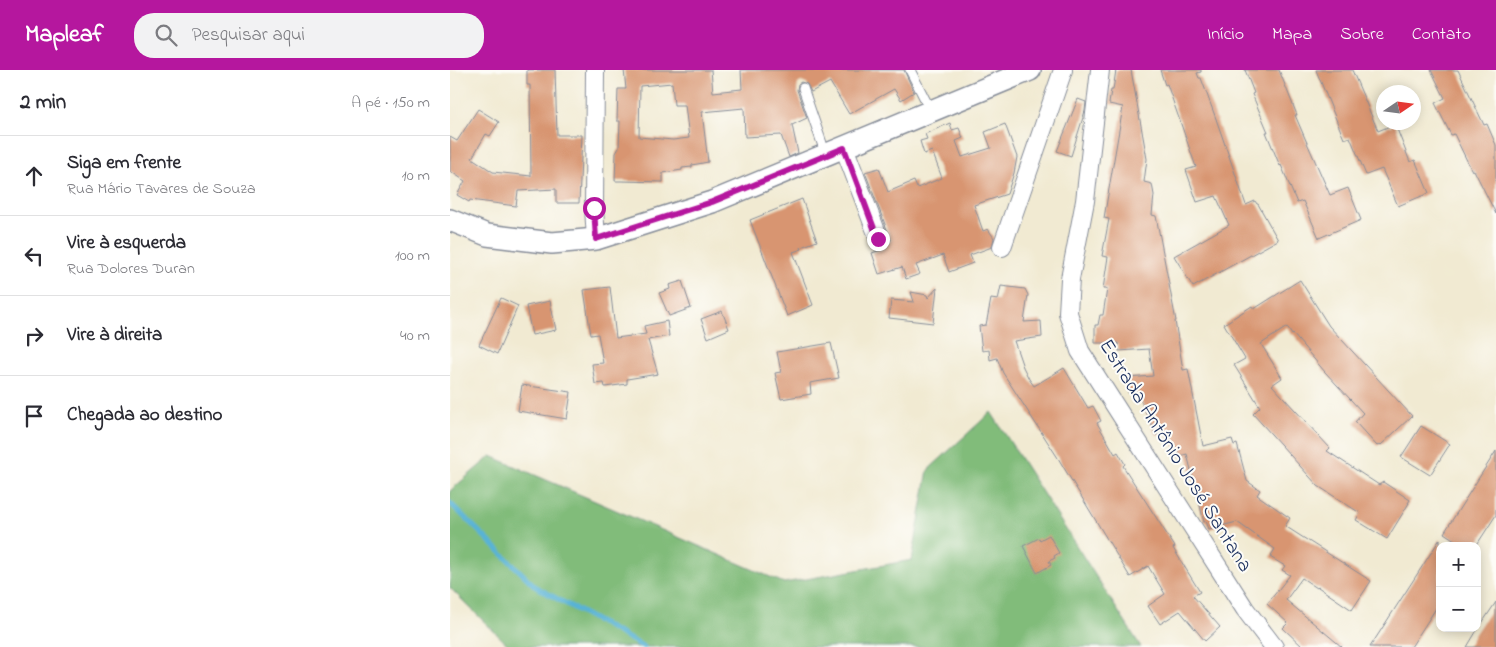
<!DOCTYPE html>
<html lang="pt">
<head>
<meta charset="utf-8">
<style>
  :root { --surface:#fff; --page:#f2f2f3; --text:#2b2b33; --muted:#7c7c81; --line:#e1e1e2; --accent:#b5179e }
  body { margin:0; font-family:"Indie Flower",sans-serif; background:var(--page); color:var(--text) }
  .controls { position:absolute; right:15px; bottom:15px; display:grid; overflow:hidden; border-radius:10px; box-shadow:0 2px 12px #0003 }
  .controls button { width:45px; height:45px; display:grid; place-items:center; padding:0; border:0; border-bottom:1px solid var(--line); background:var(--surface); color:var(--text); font:25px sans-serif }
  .compass { position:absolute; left:926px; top:15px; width:45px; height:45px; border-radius:50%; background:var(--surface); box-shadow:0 2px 12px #0003; rotate:77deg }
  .stop { position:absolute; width:15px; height:15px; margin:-11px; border:4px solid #b5179e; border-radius:50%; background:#fff }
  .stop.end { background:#b5179e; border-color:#fff; box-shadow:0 1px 5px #0008 }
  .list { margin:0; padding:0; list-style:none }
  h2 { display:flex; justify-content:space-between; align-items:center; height:65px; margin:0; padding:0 20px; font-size:21px }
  h2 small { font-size:16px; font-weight:400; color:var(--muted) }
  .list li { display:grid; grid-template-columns:32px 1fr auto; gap:15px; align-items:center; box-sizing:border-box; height:80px; padding:0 20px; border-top:1px solid var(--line) }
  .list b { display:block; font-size:19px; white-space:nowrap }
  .list p { margin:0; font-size:16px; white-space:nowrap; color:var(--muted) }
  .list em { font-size:16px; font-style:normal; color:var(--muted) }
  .icon { flex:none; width:28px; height:28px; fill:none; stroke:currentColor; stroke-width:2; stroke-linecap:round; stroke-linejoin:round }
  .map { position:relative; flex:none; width:1046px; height:577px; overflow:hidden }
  header { display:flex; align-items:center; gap:30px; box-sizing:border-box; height:70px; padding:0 25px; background:var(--accent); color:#fff }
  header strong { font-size:24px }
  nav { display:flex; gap:28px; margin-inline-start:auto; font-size:18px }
  .search { width:350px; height:45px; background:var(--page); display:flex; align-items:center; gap:12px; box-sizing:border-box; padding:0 18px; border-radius:20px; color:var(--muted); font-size:19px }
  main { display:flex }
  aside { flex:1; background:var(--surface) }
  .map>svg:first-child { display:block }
  .forest { fill:#81bc7a; stroke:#4e766c }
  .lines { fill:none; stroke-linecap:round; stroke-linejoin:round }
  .stream { stroke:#58b3d6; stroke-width:5 }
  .building { fill:#d89571; fill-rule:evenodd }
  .service-casing { stroke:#868c98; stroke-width:11 }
  .minor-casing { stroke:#868c98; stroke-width:20 }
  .tertiary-casing { stroke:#868c98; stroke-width:24 }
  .service { stroke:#fff; stroke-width:9 }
  .minor { stroke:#fff; stroke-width:18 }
  .tertiary { stroke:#fff; stroke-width:21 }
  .route { stroke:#b5179e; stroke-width:6 }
  .labels { text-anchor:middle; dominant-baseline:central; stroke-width:4; stroke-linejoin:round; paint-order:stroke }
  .street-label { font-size:21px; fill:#1b2f5e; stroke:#fdfcf7 }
</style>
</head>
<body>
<header>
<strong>Mapleaf</strong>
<div class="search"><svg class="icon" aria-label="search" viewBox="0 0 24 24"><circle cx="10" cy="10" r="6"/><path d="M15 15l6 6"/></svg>Pesquisar aqui</div>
<nav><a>Início</a><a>Mapa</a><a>Sobre</a><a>Contato</a></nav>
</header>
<main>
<aside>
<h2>2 min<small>A pé · 150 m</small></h2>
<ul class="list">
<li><svg class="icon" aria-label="ahead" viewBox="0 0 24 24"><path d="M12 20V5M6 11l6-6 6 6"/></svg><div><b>Siga em frente</b><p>Rua Mário Tavares de Souza</p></div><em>10 m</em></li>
<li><svg class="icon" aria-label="left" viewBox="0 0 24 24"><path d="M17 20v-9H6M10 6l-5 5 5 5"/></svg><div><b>Vire à esquerda</b><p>Rua Dolores Duran</p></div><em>100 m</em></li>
<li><svg class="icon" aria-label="right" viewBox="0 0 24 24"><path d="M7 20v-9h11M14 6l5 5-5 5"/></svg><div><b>Vire à direita</b></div><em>40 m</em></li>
<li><svg class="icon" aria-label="arrive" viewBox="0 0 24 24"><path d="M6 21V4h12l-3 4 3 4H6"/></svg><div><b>Chegada ao destino</b></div></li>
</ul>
</aside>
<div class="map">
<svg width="1046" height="577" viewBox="0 0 1046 577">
  <rect width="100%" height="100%" fill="#fdfcf7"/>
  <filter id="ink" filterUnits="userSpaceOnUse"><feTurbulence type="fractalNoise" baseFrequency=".02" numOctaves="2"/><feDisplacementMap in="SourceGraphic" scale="10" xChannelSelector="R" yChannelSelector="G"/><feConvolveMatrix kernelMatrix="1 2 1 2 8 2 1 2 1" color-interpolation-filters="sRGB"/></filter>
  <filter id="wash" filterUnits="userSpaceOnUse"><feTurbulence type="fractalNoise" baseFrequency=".0096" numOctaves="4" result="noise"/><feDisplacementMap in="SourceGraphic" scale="20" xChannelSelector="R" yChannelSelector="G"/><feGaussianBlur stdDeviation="1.12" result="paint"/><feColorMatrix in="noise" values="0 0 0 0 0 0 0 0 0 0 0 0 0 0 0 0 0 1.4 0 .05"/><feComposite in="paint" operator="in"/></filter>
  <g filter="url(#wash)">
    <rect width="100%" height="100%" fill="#f1ead2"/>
    <path class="forest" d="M541,342l150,235h-631l-60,-59v-97l41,-35 293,127 128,-23 16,-90z"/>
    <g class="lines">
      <path class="stream" d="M0,433l86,84 108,60"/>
    </g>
    <g id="blocks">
      <path class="building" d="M77,0h28l2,65h25l-3,68h-23v-14l-38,2 -2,15 -46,-6 -1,2 -12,-7 8,-14 -15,-10v-34l7,4 21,-32 21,13 -9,14 -4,-2 -14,24 21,14 38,4 -1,-91h-3z
        M174,0h87l2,22 29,-3 -1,-19h163l10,22 -13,8 -7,-11 -45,25 -19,-32 -19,10 -4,-8 -6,-2 -3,2 -1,6 10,28 -15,7 6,28 -9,4 -8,-22 -36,2 -1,-29 -42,4 6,50 -16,3v2l-10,1v2l-19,3v9l-42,-1h-6l1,-28 3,-5 1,-27h-3l1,-32h8zM222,13l2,22h11l4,33 -16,2 -34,-3 1,-51z
        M666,0h15l16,89 -3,23 8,2 2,11 -2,20 4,1 20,105h-1l8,49 5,-1 15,77 29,-7 2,6 3,-1 10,37 13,9 -3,5 33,23 -5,8 86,55 -19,29 -34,-23 -1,1 -15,-10 -16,22 56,47h-39l-20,-19 5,-5 -21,-19 23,-29 -8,-5 3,-4 -15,-9 5,-8 -38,-27 -28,7 -3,-8 -2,1 -17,-68 -7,2 -14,-24 -10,3 -19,-43 -9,1 -1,-15 26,-2 -4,-27 -30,2 -1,-8h-23v-18h3l2,-10h3l4,-26h-4l5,-32 -6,-1 7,-37 -5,-1 19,-111 -14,-3 2,-14h2z
        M710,0h41v2l-4,1 2,5h2l14,38 31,89 9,-4 2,3h1l20,36 -85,47 -19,-31 55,-31 -13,-29 -19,6 -11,-32 10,-3 -29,-83 -2,1z
        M795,0h34l18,45h-2l9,21 26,59 18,-7 13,32 -42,18 -16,-37 -6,2 -16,-38 -1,1 -14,-34h2l-16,-38 2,-1z
        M866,0h36l26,61 17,-7 15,38 5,-2 14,33 -31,13 -16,-37 -16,6 -16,-38 -6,2z
        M981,0h27l26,55 3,-1 9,21v69l-22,-44 -2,1 -18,-37 -3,1 -16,-32 10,-5z
        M628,29l8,3 -1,9 -14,45 -14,-5z
        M500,53l2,7 7,-2 4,10 -7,3 6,16 29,-9 -6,-16 20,-8 12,33 -3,16 -7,21 -33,11 9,26 5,-2 6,9 -2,9 -22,8 3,8 -24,9 -6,-17 -27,10 4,9 -14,5 -4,-12 -23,7 -7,-21 11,-4 8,-9 -26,-68 14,-4 9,24 26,-11 3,7 25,-10 -10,-27 -8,3 -4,-13 7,-2 -2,-5z
        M352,129l15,42 -16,6 1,2 -9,3 20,53 -26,11 -37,-96z
        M850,210l29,46 83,90 -31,29 -1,-1 -3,2 -22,-24 8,-9 -38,-41 -32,-38 -1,1 -5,-8 -26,17 21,34 -10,7 58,63 -3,3 52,34 4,-3 27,18 -2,3h1l-22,36 -31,-19 4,-7 -42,-27 -65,-72 7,-7 -26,-42 11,-6 -21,-35 28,-18 2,3z
        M232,211l9,27 -22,8 -10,-23 11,-4 -1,-4z
        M551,216l24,3 3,6 -4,27 17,-1 1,16 -28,4 9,26 6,12 5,7 30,-18 24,40 5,-2 8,15 -4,2 18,31 3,-2 7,12 -2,2 52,81 -2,1 27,44 -7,4 27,31 -15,14 -25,-30 -20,13 -12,-18 17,-12 -17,-28 -18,11 -72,-119 -55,-85 -6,-15 -7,2 -1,-10 -7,1 -3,-25 7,-1 5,-26 7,1z
        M160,217l6,51 30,-4 -2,-8 23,-5 2,15 -21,4 10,34 -31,5v5l-22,3 -1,-4 -9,1 -3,-20 11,-1 -5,-29 -7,1 -7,-45z
        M487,218l-4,35 -44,-5 2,-18 23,2 -3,-10 16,3 1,3z
        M51,228l17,8 -21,48 -18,-9z
        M100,231l6,29 -24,5 -6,-29z
        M272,241l7,18 -21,9 -7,-19z
        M381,273l8,35 -29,5 1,11 -30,5 -6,-26 6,-1 -4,-20z
        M72,315l49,7 -4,27 -49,-8z
        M971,356l29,18 -20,31 -29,-18z
        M1046,381v64l-20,31h-12l-20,-13z
        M599,465l10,18 -5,3 1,2 -6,3 2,4 -14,8 -14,-27 16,-8 1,2z
        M990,469v63l-29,45h-41z
        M1046,532v45h-29l9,-15z"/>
    </g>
  </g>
  <g filter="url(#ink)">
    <use href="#blocks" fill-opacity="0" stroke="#868c98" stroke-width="1"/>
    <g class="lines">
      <g class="service-casing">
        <path id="service" d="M460,0l21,41
          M353,18l23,67"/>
      </g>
      <g class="minor-casing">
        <path id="minor" d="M145,0l-1,138 2,31
          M650,0l-15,131 -15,78 -2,34 12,38 165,258 29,38
          M394,77l35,92
          M552,177l61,-177"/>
      </g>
      <g class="tertiary-casing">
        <path id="tertiary" d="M0,150l37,15 65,8 44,-4 116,-37 318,-132"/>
      </g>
      <use href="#service" class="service"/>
      <use href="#minor" class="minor"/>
      <use href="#tertiary" class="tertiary"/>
    </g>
  </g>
  <g class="lines" filter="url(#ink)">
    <path class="route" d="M144,138l2,31 116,-37 132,-54 34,91"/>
  </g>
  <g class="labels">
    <g class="street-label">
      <text transform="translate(725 386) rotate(58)">Estrada Antônio José Santana</text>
    </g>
  </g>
</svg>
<div class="controls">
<button>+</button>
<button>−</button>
</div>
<svg class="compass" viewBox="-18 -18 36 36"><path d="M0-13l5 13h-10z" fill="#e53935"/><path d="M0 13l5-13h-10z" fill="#7c7c81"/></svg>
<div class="stop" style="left:144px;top:138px"></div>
<div class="stop end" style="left:428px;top:169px"></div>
</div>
</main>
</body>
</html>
